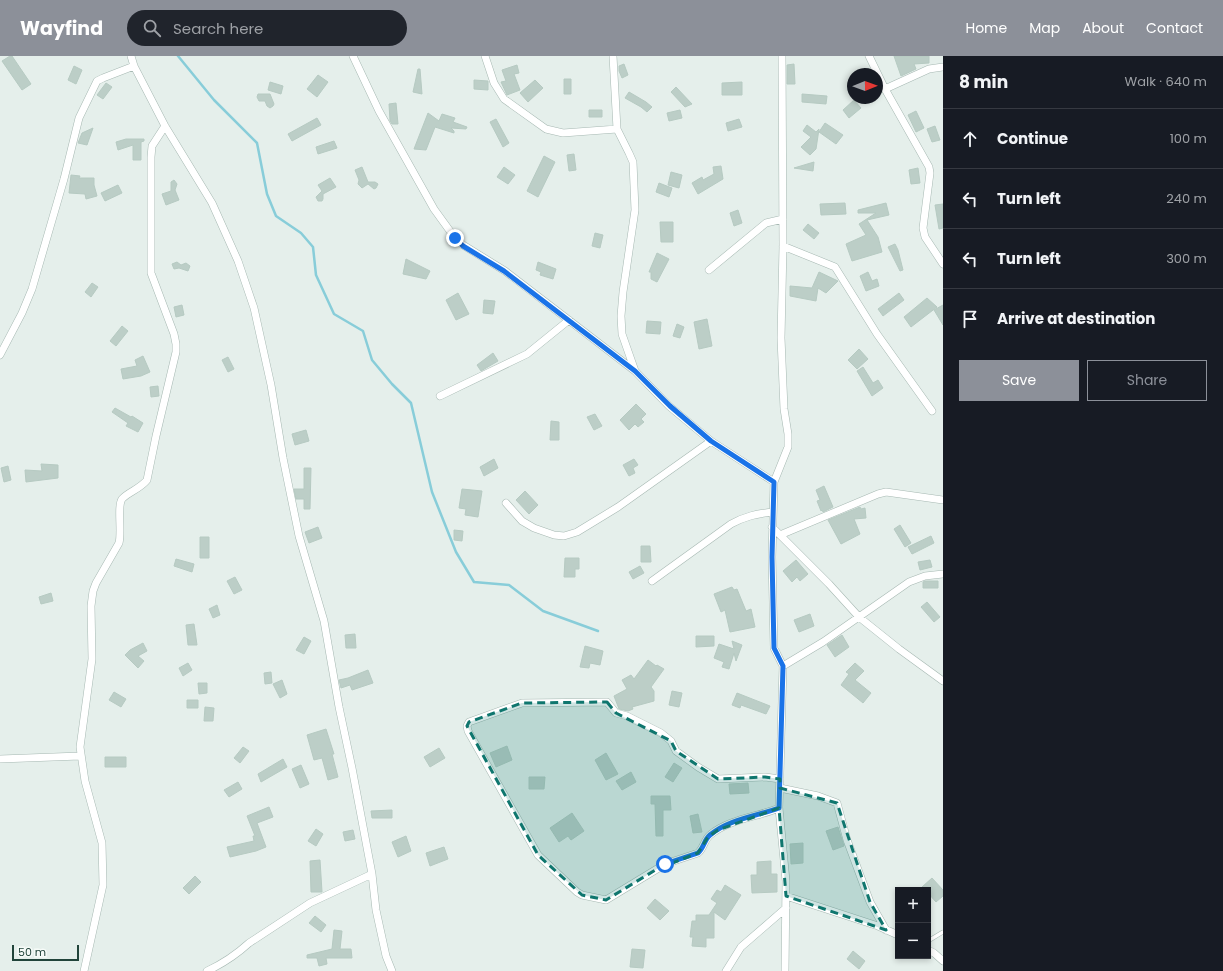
<!DOCTYPE html>
<html lang="en">
<head>
<meta charset="utf-8">
<style>
  :root { --surface:#171b24; --page:#20242c; --text:#f1f3f6; --muted:#9ea1a6; --line:#363941; --accent:#8c9099 }
  body { margin:0; font-family:Poppins,sans-serif; background:var(--page); color:var(--text) }
  .controls { position:absolute; right:12px; bottom:12px; display:grid; overflow:hidden; border-radius:0px; box-shadow:0 2px 6px #0003 }
  .controls button { width:36px; height:36px; display:grid; place-items:center; padding:0; border:0; border-bottom:1px solid var(--line); background:var(--surface); color:var(--text); font:20px sans-serif }
  .compass { position:absolute; left:847px; top:12px; width:36px; height:36px; border-radius:50%; background:var(--surface); box-shadow:0 2px 6px #0003; rotate:89deg }
  .scale { position:absolute; left:12px; bottom:10px; width:67px; box-sizing:border-box; padding-left:4px; border:2px solid #21443a; border-top:0; font-size:11px; line-height:14px; white-space:nowrap; color:#21443a; -webkit-text-stroke:3px #f6fbf8; paint-order:stroke }
  .stop { position:absolute; width:12px; height:12px; margin:-9px; border:3px solid #1a73e8; border-radius:50%; background:#fff }
  .stop.end { background:#1a73e8; border-color:#fff; box-shadow:0 1px 4px #0008 }
  .list { margin:0; padding:0; list-style:none }
  h2 { display:flex; justify-content:space-between; align-items:center; height:52px; margin:0; padding:0 16px; font-size:17px }
  h2 small { font-size:13px; font-weight:400; color:var(--muted) }
  .list li { display:grid; grid-template-columns:26px 1fr auto; gap:12px; align-items:center; box-sizing:border-box; height:60px; padding:0 16px; border-top:1px solid var(--line) }
  .list b { display:block; font-size:15px; white-space:nowrap }
  .list em { font-size:13px; font-style:normal; color:var(--muted) }
  .actions { display:flex; gap:8px; padding:12px 16px }
  .actions a { flex:1; padding:9px 0; border:1px solid var(--accent); border-radius:0px; text-align:center; font-size:14px; color:var(--accent) }
  .actions .main { background:var(--accent); color:#fff }
  .icon { flex:none; width:22px; height:22px; fill:none; stroke:currentColor; stroke-width:2; stroke-linecap:round; stroke-linejoin:round }
  .map { position:relative; flex:none; width:943px; height:915px; overflow:hidden }
  header { display:flex; align-items:center; gap:24px; box-sizing:border-box; height:56px; padding:0 20px; background:var(--accent); color:#fff }
  header strong { font-size:19px }
  nav { display:flex; gap:22px; margin-inline-start:auto; font-size:14px }
  .search { width:280px; height:36px; background:var(--page); display:flex; align-items:center; gap:10px; box-sizing:border-box; padding:0 14px; border-radius:22px; color:var(--muted); font-size:15px }
  main { display:flex }
  aside { flex:1; background:var(--surface) }
  .map>svg:first-child { display:block }
  .lines { fill:none; stroke-linecap:round; stroke-linejoin:round }
  .stream { stroke:#88cdd9; stroke-width:2.5 }
  .building { fill:#bccec7; stroke:#b6cac2 }
  .service-casing { stroke:#a6b8b2; stroke-width:4.5 }
  .minor-casing { stroke:#a6b8b2; stroke-width:8 }
  .service { stroke:#fff; stroke-width:3.5 }
  .minor { stroke:#fff; stroke-width:7 }
  .route { stroke:#1a73e8; stroke-width:5 }
  .marked { fill:#0f766e; fill-opacity:0.2; stroke:#0f766e; stroke-width:3; stroke-dasharray:8 5; stroke-linejoin:round }
</style>
</head>
<body>
<header>
<strong>Wayfind</strong>
<div class="search"><svg class="icon" aria-label="search" viewBox="0 0 24 24"><circle cx="10" cy="10" r="6"/><path d="M15 15l6 6"/></svg>Search here</div>
<nav><a>Home</a><a>Map</a><a>About</a><a>Contact</a></nav>
</header>
<main>
<div class="map">
<svg width="943" height="915" viewBox="0 0 943 915">
  <rect width="100%" height="100%" fill="#e5efeb"/>
  <g class="lines">
    <path class="stream" d="M178,0l36,44 43,43 10,51 9,22 25,17 12,14 3,28 18,39 29,17 9,29 20,24 19,19 21,89 24,60 18,30 35,3 34,26 55,20"/>
  </g>
  <path class="building" d="M10,0h2l19,28 -9,6 -20,-29z
    M894,0h35v7l-15,1 2,5 -15,7z
    M624,8l4,11 -6,3 -3,-7v-5z
    M794,8l1,20h-8v-19z
    M517,9l2,8 -5,1 6,16 -13,5 -6,-13 5,-1 -4,-11z
    M74,10l8,4 -6,14 -8,-4z
    M418,13h2l2,25 -9,-2z
    M318,19l10,7 -11,15 -10,-8z
    M564,23h7v15h-7z
    M474,24l14,1v9l-14,-1z
    M535,24l8,8 -15,14 -8,-9z
    M270,26l13,4 -2,8 -13,-4z
    M742,26v13h-20v-12z
    M106,27l6,4 -9,12 -6,-4z
    M676,31l16,17 -7,3 -14,-15z
    M629,36l17,10 6,5 -5,5 -6,-5 -16,-9z
    M258,38h12l4,10 -1,2 -3,2 -3,-2 -2,-5h-6l-2,-4z
    M802,38l25,2 -1,8 -24,-2z
    M854,44l7,8 -12,10 -6,-8z
    M396,47l2,21h-6l-2,-3 -1,-17z
    M589,54h13v7h-13z
    M680,54l2,8 -13,3 -2,-8z
    M916,55l8,17 -8,4 -8,-17z
    M428,57l11,8 3,-7 13,4 -2,4 14,5 -1,2 -15,-1 3,3v2l-19,-6 -9,23 -12,-1z
    M317,62l4,7 -29,16 -4,-7z
    M496,63l13,24 -6,4 -13,-25z
    M739,63l3,8 -14,4 -2,-8z
    M825,67l18,12 -7,9 -17,-12z
    M807,69l9,7 3,-3 -3,20 -6,6 -9,-8 10,-10 -8,-6z
    M935,70l5,14 -8,2 -5,-13z
    M93,72l-6,17 -9,-2 4,-10z
    M126,83h18v2l-3,1v18h-8v-15l-15,5 -2,-8z
    M334,85l3,7 -19,6 -2,-7z
    M574,98l2,16 -7,1 -2,-16z
    M544,100l11,6 -17,35 -11,-6z
    M814,106l-1,9 -19,-3z
    M721,110l2,13 -25,15 -6,-11 10,-6 1,3 11,-6 -1,-7z
    M362,111l6,15h7l3,2 -2,4 -2,1 -6,-5 -6,4 -4,-4 1,-4 -4,-10z
    M504,111l11,8 -7,9 -11,-7z
    M918,112l2,15 -9,1 -2,-14z
    M671,116l11,3 -3,13 -11,-3z
    M71,119l9,1 -1,2h15v7l3,11 -11,3 -1,-5 -16,-1z
    M330,122l6,9 -13,7v5l-1,2h-4l-2,-4 6,-6 -4,-6z
    M174,124l3,4 -2,6 4,10 -13,5 -4,-11 9,-3v-9z
    M659,127l13,5 -3,9 -13,-5z
    M118,129l4,8 -17,8 -4,-8z
    M845,147l1,11 -25,1 -1,-11z
    M886,147l3,12 -22,5 11,17 4,15 -30,9 -6,-17 20,-9 -7,-11 17,-11h-18v-3z
    M943,148v24l-4,1 -4,-24z
    M738,154l4,13 -8,3 -4,-13z
    M660,166h13v20h-12z
    M808,168l11,9 -5,6 -11,-9z
    M595,177l8,2 -3,13 -8,-2z
    M895,188l3,6 5,20 -3,1 -12,-24z
    M657,197l12,6 -12,23 -6,-3v-7h-2z
    M406,203l24,12 -4,8 -23,-5z
    M177,206l4,3 5,-2 4,3 -2,5 -9,-3 -5,1 -2,-5z
    M538,206l18,7 -3,10 -13,-4 1,-3 -5,-2z
    M819,216l19,9 -12,12 -8,-5 -2,13 -26,-5v-10l22,2z
    M868,216l4,9 5,-2 2,7 -13,5 -6,-15z
    M92,227l6,4 -7,10 -6,-5z
    M458,237l11,21 -13,6 -10,-20z
    M899,237l5,7 -21,16 -5,-7z
    M927,242l10,9 -26,20 -7,-10z
    M484,244l11,1 -2,13 -10,-1z
    M182,249l2,10 -8,2 -2,-10z
    M943,249v20l-9,-15z
    M707,263l5,27 -13,3 -5,-27z
    M647,265l14,1 -1,12 -14,-1z
    M677,268l7,3 -4,11 -7,-2z
    M122,270l6,5 -12,15 -6,-5z
    M859,293l9,10 -11,10 -9,-9z
    M493,297l5,8 -17,10 -4,-6z
    M143,300l7,16 -9,4 -18,3 -2,-10 16,-3 -2,-6z
    M228,301l6,12 -6,3 -6,-12z
    M863,311l10,16 5,-3 5,8 -11,8 -15,-25z
    M158,330l1,10 -8,1 -1,-10z
    M636,348l10,10 -5,5 3,3 -6,5 -3,-3 -6,6 -9,-10z
    M115,352l16,9 1,-1 11,7 -5,9 -12,-6 2,-3 -16,-11z
    M595,358l7,12 -8,4 -7,-13z
    M551,365l8,1v18h-9z
    M306,374l3,11 -14,4 -3,-11z
    M494,403l4,9 -14,8 -4,-9z
    M634,403l4,6 -5,3 2,5 -6,3 -6,-11z
    M41,408l17,1v13l-32,4 -1,-12 17,1z
    M8,410l3,14 -7,2 -3,-14z
    M304,412h7l-1,41h-6v-10h-8l-2,-10h10z
    M824,430l9,21 -10,5 -1,-2 -1,1 -4,-10 3,-1 -4,-10z
    M462,433l20,2 -4,26 -13,-2 1,-6 -7,-1z
    M525,435l13,14 -9,9 -13,-14z
    M860,451l1,2 4,-1 1,10 -12,1 6,15 -19,10 -13,-24z
    M900,469l11,18 -6,4 -11,-18z
    M318,471l4,11 -13,5 -4,-11z
    M454,474l9,1 -1,10 -8,-1z
    M931,480l3,7 -22,11 -4,-7z
    M200,481h9v21h-9z
    M641,490h9l1,16h-10z
    M565,502h14v11h-4v8h-11z
    M176,503l18,5 -2,8 -18,-6z
    M796,504l12,14 -8,7 -3,-4 -5,5 -9,-11z
    M930,504l2,7 -12,3 -2,-8z
    M640,510l4,7 -11,6 -4,-7z
    M235,521l7,13 -8,4 -7,-13z
    M925,525h13v7h-15v-6z
    M732,531l2,3 3,-1 9,22 5,-2 4,18 -25,5 -5,-22 -4,2 -7,-18z
    M51,537l2,8 -12,3 -2,-7z
    M927,546l13,15 -6,5 -13,-15z
    M217,549l3,10 -7,3 -4,-9z
    M810,558l4,12 -15,6 -5,-12z
    M194,568l3,21h-9l-2,-20z
    M355,578l1,14h-10l-1,-13z
    M842,579l7,12 -14,10 -8,-12z
    M696,580h18v10l-18,1z
    M304,581l7,4 -7,13 -8,-4z
    M732,585l10,4 -6,16 -2,-8 -5,16 -7,-2 2,-5 -10,-4 5,-14 15,5z
    M143,587l4,8 -9,5 6,5 -6,7 -13,-13 5,-5z
    M585,590l18,5 -3,14 -10,-2 -1,5 -9,-1z
    M648,604l8,6 1,-1 7,4 -13,18 3,4v10l-22,6 1,2 -5,2 -9,-2 -5,-13 13,-7 -5,-9 9,-5 3,4z
    M188,607l4,7 -9,6 -4,-8z
    M855,607l9,8 -9,9 16,13 -8,10 -22,-18 8,-11 -3,-2z
    M368,614l5,13 -21,7 -2,-5 -9,3 -2,-8 9,-2z
    M271,616l1,11 -7,1 -1,-11z
    M282,624l5,14 -7,4 -7,-14z
    M198,627h9v10l-8,1z
    M672,635l10,2 -3,14 -10,-2z
    M114,636l12,7 -5,8 -12,-7z
    M737,637l33,13 -4,8 -25,-9 -1,3 -8,-3z
    M187,644h11v8h-11z
    M205,651l9,1 -1,13h-9z
    M326,673l8,25h-2l6,23 -10,3 -6,-22 -8,2 -7,-25z
    M507,690l5,14 -16,7 -6,-14z
    M243,691l6,4 -9,12 -6,-5z
    M439,692l6,10 -15,9 -6,-10z
    M606,697l12,21 -12,6 -11,-20z
    M105,701h21v10h-21z
    M283,703l4,8 -26,15 -3,-8z
    M674,707l8,5 -9,14 -8,-5z
    M301,709l8,19 -9,4 -8,-19z
    M631,716l5,10 -14,8 -6,-9z
    M529,721h16l-1,12h-15z
    M238,726l4,7 -13,8 -5,-7z
    M748,727l1,10 -19,1 -1,-10z
    M651,740h19l1,14h-8v26h-7l-1,-32h-4z
    M269,751l4,10 -16,6 9,24 -10,4 -26,6 -3,-10 27,-6 -1,-5h2l-8,-20z
    M392,754v8h-20l-1,-7z
    M572,757l12,18 -13,9 -3,-4 -9,6 -9,-14z
    M698,758l4,18 -9,1 -3,-17z
    M838,771l6,19 -11,4 -7,-19z
    M316,773l7,5 -7,12 -8,-5z
    M353,774l2,9 -10,2 -2,-9z
    M406,780l5,15 -13,6 -6,-15z
    M803,787v20l-12,1 -1,-20z
    M444,791l4,12 -18,7 -4,-13z
    M320,804l2,32h-11l-1,-31z
    M771,805v13h6v18l-25,1 -1,-18h6v-13z
    M195,820l6,6 -12,12 -6,-6z
    M932,822l11,12v6l-7,6 -8,-9v-3h-2l-4,-3z
    M725,829l16,10 -16,25 -11,-8v26h-8v9l-14,-1 1,-9h-3l2,-16h4v-6h13l8,-12 -6,-4 6,-9 4,2z
    M655,843l14,12 -9,9 -13,-12z
    M315,860l11,9 -5,7 -12,-9z
    M334,874l8,1 -2,18h11l1,9h-26l1,6 -8,2 -2,-8h-10v-3l25,-6z
    M632,893l13,1 -2,18 -13,-1z
    M853,895l12,10 -6,8 -12,-10z"/>
  <g class="lines">
    <g class="service-casing">
      <path id="service" d="M928,885l15,-9"/>
    </g>
    <g class="minor-casing">
      <path id="minor" d="M131,0l3,10 31,60 47,77 26,58 16,47 17,77 12,73 16,78 25,85 15,86 13,61 20,106 4,36 10,46 6,15
        M353,0l26,55 55,98 21,29 8,7 42,26 130,100 34,35 42,35 63,41 -2,75 2,91 9,18 -4,142 7,73 -1,90
        M485,0l9,27 10,16 42,30 17,4 54,-4
        M613,0l4,73 12,24 4,9 2,48 -12,82 -2,24 1,18 13,37
        M869,0l16,33 44,78 1,6 -7,55 2,9 18,27
        M885,33l44,-20 14,-2
        M783,190l52,21 42,67 55,77
        M709,214l57,-47 17,-4
        M0,299l22,-42 10,-24 32,-110 15,-61 18,-37 6,-3 31,-12
        M440,340l87,-42 42,-34
        M774,426l14,-35v-13l-4,-25 -3,-71 2,-92 -1,-190
        M506,447l16,18 12,7 20,7 10,1 13,-4 41,-25 93,-66
        M772,471l57,57 30,33 40,32 44,32
        M780,479l98,-41 8,-2 57,8
        M652,525l79,-57c15,-8 25,-10 41,-12
        M783,610l40,-24 86,-60 16,-6 18,-2
        M0,703l80,-3
        M780,732l38,8 19,7 10,37 23,62 16,28
        M779,752c-22,9 -50,11 -69,27 -6,5 -6,13 -12,18l-33,11 -8,5 -51,31 -24,-5 -5,-3 -39,-37 -70,-124 -1,-5 2,-4 53,-19 85,-1 9,11 11,3 34,17 10,8 5,10 22,16 20,12 47,-2 15,2
        M786,840l92,30 20,9
        M928,894l6,3 9,8
        M84,915l19,-86 -1,-42 -17,-62 -5,-34 12,-88 -1,-53 2,-15 3,-8 23,-40c3,-11 -2,-37 3,-44 6,-7 18,-10 25,-19l9,-44 20,-84v-8l-2,-10 -23,-61v-116l1,-11 13,-20
        M207,915c15,-7 30,-17 42,-28l61,-40 62,-29
        M726,915l15,-24 45,-39"/>
    </g>
    <use href="#service" class="service"/>
    <use href="#minor" class="minor"/>
  </g>
  <g class="lines">
    <path class="route" d="M455,182l8,8 41,25 131,100 35,35 41,35 63,41 -2,75 2,91 9,18 -4,142c-22,8 -50,11 -69,27 -6,5 -6,13 -12,18l-33,11"/>
  </g>
  <path class="marked" d="M607,646l9,11 55,28 5,10 42,28 47,-2 15,2v9l57,15 33,99 16,28 -100,-34 -7,-88 -61,22 -10,7 -10,16 -41,16 -51,31 -24,-5 -44,-40 -71,-129 2,-4 53,-19z"/>
</svg>
<div class="controls">
<button>+</button>
<button>−</button>
</div>
<svg class="compass" viewBox="-18 -18 36 36"><path d="M0-13l5 13h-10z" fill="#e53935"/><path d="M0 13l5-13h-10z" fill="#9ea1a6"/></svg>
<div class="scale">50 m</div>
<div class="stop" style="left:665px;top:808px"></div>
<div class="stop end" style="left:455px;top:182px"></div>
</div>
<aside>
<h2>8 min<small>Walk · 640 m</small></h2>
<ul class="list">
<li><svg class="icon" aria-label="ahead" viewBox="0 0 24 24"><path d="M12 20V5M6 11l6-6 6 6"/></svg><div><b>Continue</b></div><em>100 m</em></li>
<li><svg class="icon" aria-label="left" viewBox="0 0 24 24"><path d="M17 20v-9H6M10 6l-5 5 5 5"/></svg><div><b>Turn left</b></div><em>240 m</em></li>
<li><svg class="icon" aria-label="left" viewBox="0 0 24 24"><path d="M17 20v-9H6M10 6l-5 5 5 5"/></svg><div><b>Turn left</b></div><em>300 m</em></li>
<li><svg class="icon" aria-label="arrive" viewBox="0 0 24 24"><path d="M6 21V4h12l-3 4 3 4H6"/></svg><div><b>Arrive at destination</b></div></li>
</ul>
<div class="actions"><a class="main">Save</a><a>Share</a></div>
</aside>
</main>
</body>
</html>
